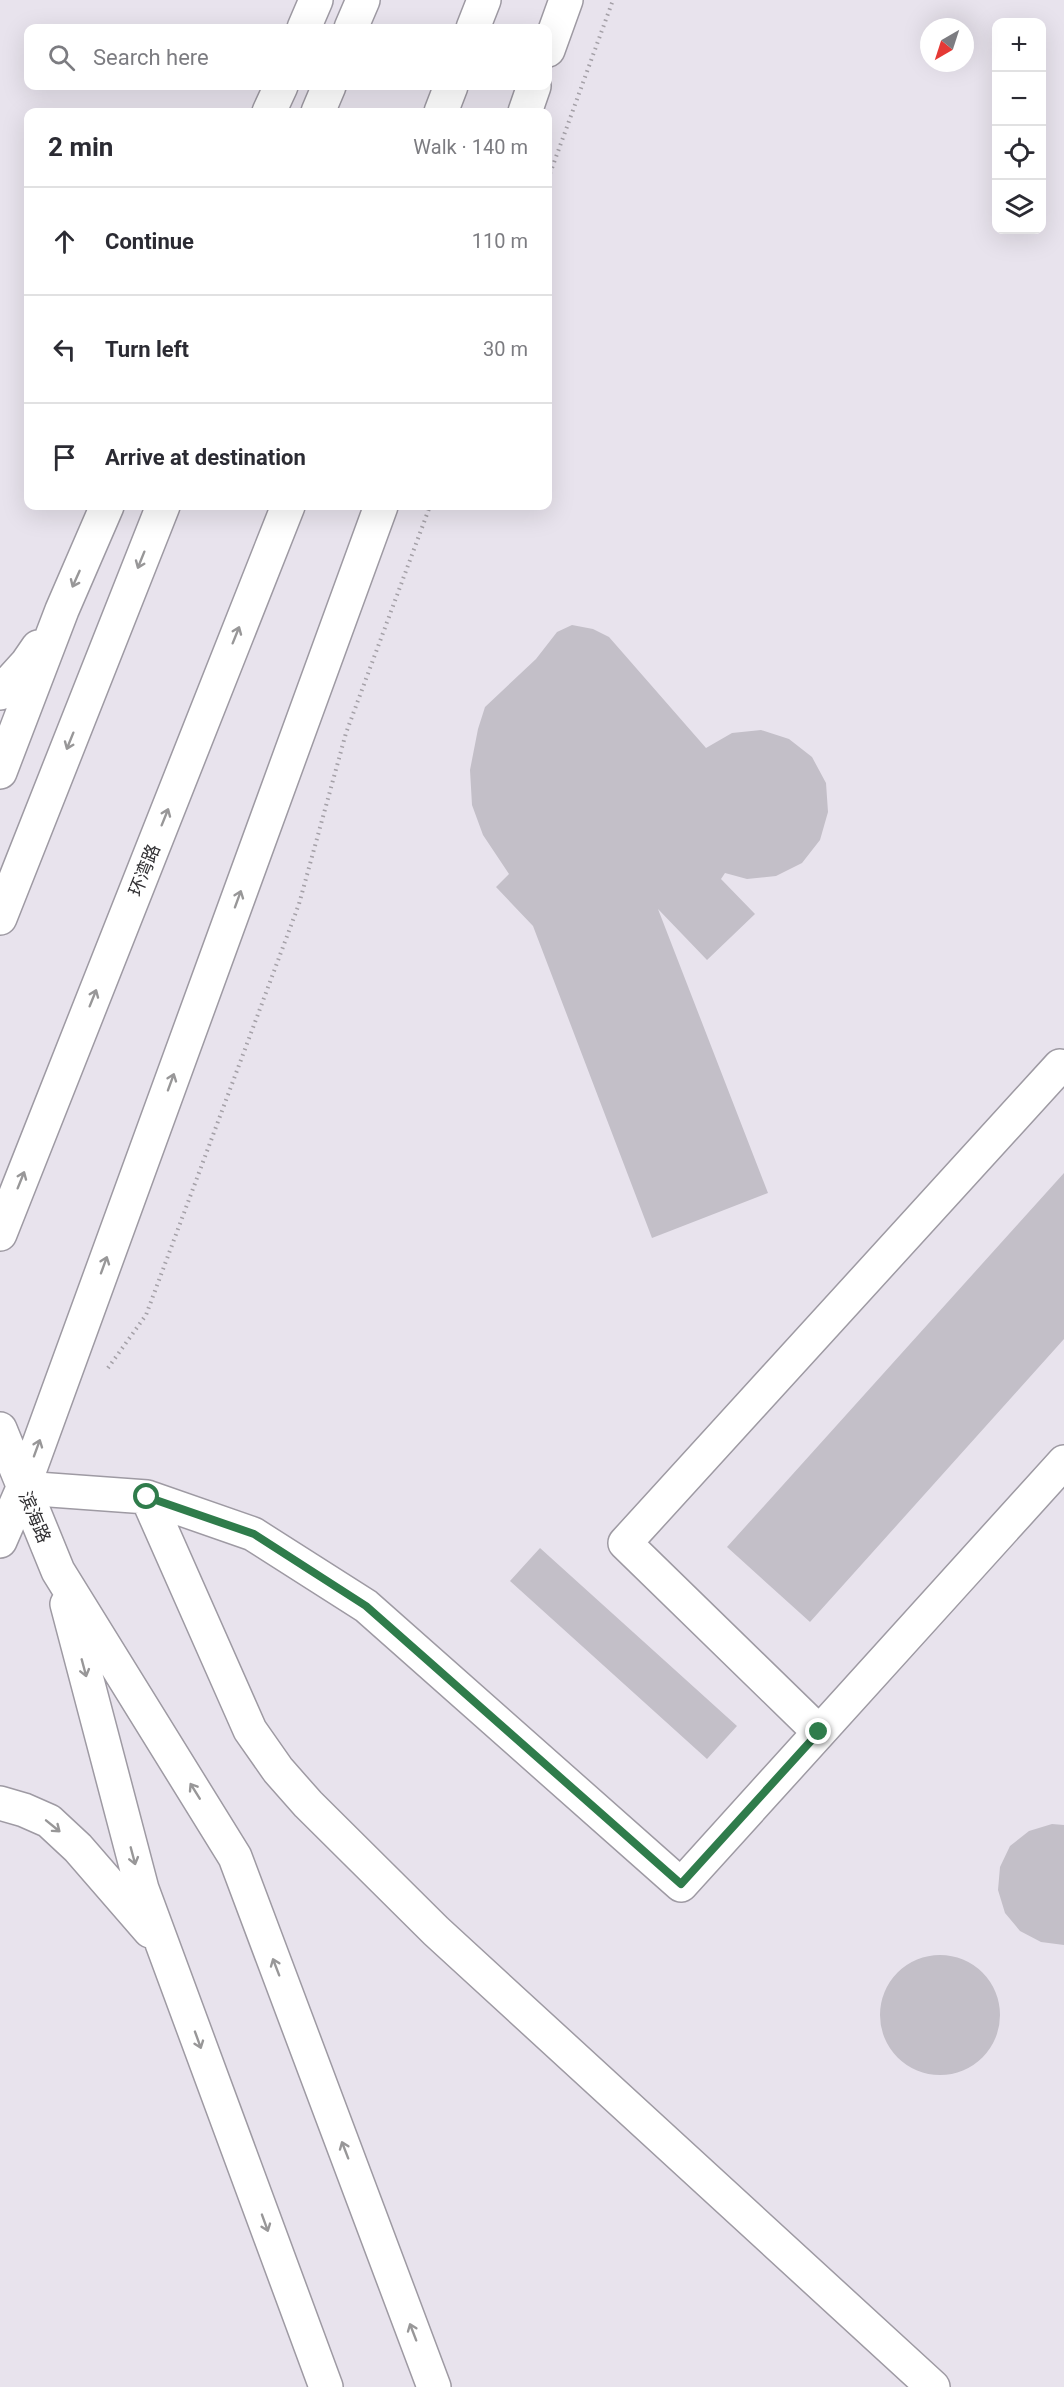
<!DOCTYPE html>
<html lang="en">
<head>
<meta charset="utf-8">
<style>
  :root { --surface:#fff; --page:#f7f7f7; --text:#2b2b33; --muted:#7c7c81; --line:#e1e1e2 }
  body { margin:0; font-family:Roboto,"Noto Sans SC",sans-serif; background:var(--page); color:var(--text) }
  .controls { position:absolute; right:18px; top:18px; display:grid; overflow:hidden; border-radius:12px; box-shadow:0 6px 24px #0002 }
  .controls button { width:54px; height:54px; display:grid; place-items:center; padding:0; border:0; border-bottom:2px solid var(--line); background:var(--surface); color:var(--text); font:30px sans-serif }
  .compass { position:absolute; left:920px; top:18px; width:54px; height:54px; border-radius:50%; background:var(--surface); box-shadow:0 6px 24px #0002; rotate:219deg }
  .stop { position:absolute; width:18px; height:18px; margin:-14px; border:4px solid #2f7c4b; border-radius:50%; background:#fff }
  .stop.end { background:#2f7c4b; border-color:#fff; box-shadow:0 2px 6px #0008 }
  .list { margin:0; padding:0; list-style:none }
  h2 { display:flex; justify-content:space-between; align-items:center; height:78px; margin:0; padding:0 24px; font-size:26px }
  h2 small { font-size:20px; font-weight:400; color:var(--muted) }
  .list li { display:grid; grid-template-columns:39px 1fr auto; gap:18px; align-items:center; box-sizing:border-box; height:108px; padding:0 24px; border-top:2px solid var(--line) }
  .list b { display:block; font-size:22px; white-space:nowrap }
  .list em { font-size:20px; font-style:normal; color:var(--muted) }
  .icon { flex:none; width:33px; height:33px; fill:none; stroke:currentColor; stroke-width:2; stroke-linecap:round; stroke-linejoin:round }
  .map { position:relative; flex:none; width:1064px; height:2387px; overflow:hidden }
  .search { position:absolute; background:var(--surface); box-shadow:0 6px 24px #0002; left:24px; top:24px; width:528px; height:66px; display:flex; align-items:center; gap:15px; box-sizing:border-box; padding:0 21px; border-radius:12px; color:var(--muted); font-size:22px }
  .panel { position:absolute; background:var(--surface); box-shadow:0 6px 24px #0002; left:24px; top:108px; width:528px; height:402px; border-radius:12px }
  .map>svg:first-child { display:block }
  .building { fill:#c3bfc8 }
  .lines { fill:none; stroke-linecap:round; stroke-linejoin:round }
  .minor-casing { stroke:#9e9aa3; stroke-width:36 }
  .major-casing { stroke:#9e9aa3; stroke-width:36 }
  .highway-casing { stroke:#9e9aa3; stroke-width:36 }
  .path { stroke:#a4a0a7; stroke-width:4; stroke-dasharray:1.5 4.5; stroke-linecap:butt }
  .minor { stroke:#fff; stroke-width:33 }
  .major { stroke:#fff; stroke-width:33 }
  .highway { stroke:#fff; stroke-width:33 }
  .oneway { stroke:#989798 }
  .route { stroke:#2f7c4b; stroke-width:8 }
  .labels { text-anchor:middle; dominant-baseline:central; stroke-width:4.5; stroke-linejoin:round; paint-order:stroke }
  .street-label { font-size:18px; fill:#302f32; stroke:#fff }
</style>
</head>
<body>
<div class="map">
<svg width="1064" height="2387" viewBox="0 0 1064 2387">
  <rect width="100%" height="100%" fill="#e8e3ed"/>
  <path class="building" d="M572,625l21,4 16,8 97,111 26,-15 29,-3 28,9 23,18 14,26 2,29 -8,28 -18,23 -26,13 -29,3 -22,-6 -4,6 34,35 -48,46 -49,-51 110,284 -116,45 -119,-312 -37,-39 13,-13 -26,-39 -11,-30 -2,-35 8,-41 7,-22 51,-48 21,-27z
    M1064,1173v166l-254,283 -83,-75z
    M540,1548l197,178 -30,33 -197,-178z
    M1052,1824l12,1v120l-23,-3 -21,-11 -15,-18 -7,-23 2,-23 10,-21 19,-15z
    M880 2015a60 60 0 1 1 120 0a60 60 0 1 1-120 0Z"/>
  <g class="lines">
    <g class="minor-casing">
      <path id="minor" d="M23,1488l124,9 103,233 28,40 30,34 128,127 497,456
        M147,1497l106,37 113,72 315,279 383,-423
        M819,1732l-194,-189 435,-477 4,4"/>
    </g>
    <g class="major-casing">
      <path id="major" d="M304,28l12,-28
        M548,50l18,-50
        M269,112l12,-26
        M525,112l9,-26
        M0,693l27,-30 11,-16
        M0,772l62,-162 45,-104
        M0,1429l58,142 177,286 199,530
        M0,1541l23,-53 358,-982
        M67,1604l75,285 184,498
        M0,1803l24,7 25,11 29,27 72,83"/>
    </g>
    <g class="highway-casing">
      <path id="highway" d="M351,28l12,-28
        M473,28l11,-28
        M318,112l11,-26
        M441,112l10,-26
        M0,918l163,-412
        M0,1234l288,-728"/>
    </g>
    <path class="path" d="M548,179l65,-179
      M108,1368l38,-53 153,-411 47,-171 84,-227"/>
    <use href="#minor" class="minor"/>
    <use href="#major" class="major"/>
    <use href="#highway" class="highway"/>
  </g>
  <defs><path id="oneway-shaft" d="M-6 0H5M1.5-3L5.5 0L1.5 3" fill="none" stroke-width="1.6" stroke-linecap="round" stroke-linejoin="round" transform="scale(1.5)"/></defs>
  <g class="oneway">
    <use href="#oneway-shaft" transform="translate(141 560) rotate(112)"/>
    <use href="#oneway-shaft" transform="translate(76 579) rotate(114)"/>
    <use href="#oneway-shaft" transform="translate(236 635) rotate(-68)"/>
    <use href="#oneway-shaft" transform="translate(70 741) rotate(112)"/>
    <use href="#oneway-shaft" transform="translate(165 817) rotate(-68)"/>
    <use href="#oneway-shaft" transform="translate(238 899) rotate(-70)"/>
    <use href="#oneway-shaft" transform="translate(93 998) rotate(-68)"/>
    <use href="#oneway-shaft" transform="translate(171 1082) rotate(-70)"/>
    <use href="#oneway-shaft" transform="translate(21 1180) rotate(-68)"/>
    <use href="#oneway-shaft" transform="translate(104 1265) rotate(-70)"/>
    <use href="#oneway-shaft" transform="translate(37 1448) rotate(-70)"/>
    <use href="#oneway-shaft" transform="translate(84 1668) rotate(75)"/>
    <use href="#oneway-shaft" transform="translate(195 1791) rotate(-122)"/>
    <use href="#oneway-shaft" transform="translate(53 1826) rotate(39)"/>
    <use href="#oneway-shaft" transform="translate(133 1856) rotate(75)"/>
    <use href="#oneway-shaft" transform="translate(276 1967) rotate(-111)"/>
    <use href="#oneway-shaft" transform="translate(198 2040) rotate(70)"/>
    <use href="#oneway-shaft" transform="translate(345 2150) rotate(-111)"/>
    <use href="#oneway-shaft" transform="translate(265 2223) rotate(70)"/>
    <use href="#oneway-shaft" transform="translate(413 2332) rotate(-111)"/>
  </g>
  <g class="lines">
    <path class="route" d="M147,1497l107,37 112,72 315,278 138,-152"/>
  </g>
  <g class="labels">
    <g class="street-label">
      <text transform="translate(144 870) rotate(-68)">环湾路</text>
      <text transform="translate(35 1517) rotate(67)">滨海路</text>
    </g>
  </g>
</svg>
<div class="controls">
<button>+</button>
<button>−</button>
<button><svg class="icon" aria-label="locate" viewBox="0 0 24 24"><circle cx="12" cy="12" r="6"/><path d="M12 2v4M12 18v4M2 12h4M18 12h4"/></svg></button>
<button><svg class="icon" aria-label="layers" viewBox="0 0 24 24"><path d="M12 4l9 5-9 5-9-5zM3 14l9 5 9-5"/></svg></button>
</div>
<svg class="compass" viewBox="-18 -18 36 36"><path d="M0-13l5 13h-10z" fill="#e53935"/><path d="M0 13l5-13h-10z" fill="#7c7c81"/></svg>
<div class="stop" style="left:147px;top:1497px"></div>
<div class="stop end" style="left:819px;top:1732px"></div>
<div class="search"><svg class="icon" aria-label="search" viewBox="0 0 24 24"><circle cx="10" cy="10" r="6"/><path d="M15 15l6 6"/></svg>Search here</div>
<section class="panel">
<h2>2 min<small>Walk · 140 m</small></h2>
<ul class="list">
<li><svg class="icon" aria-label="ahead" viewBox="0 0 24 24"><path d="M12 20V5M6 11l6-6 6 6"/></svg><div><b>Continue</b></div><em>110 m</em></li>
<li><svg class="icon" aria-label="left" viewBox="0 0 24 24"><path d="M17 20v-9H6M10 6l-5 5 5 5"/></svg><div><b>Turn left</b></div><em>30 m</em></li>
<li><svg class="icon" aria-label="arrive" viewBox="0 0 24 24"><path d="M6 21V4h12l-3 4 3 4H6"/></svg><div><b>Arrive at destination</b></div></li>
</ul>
</section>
</div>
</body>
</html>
